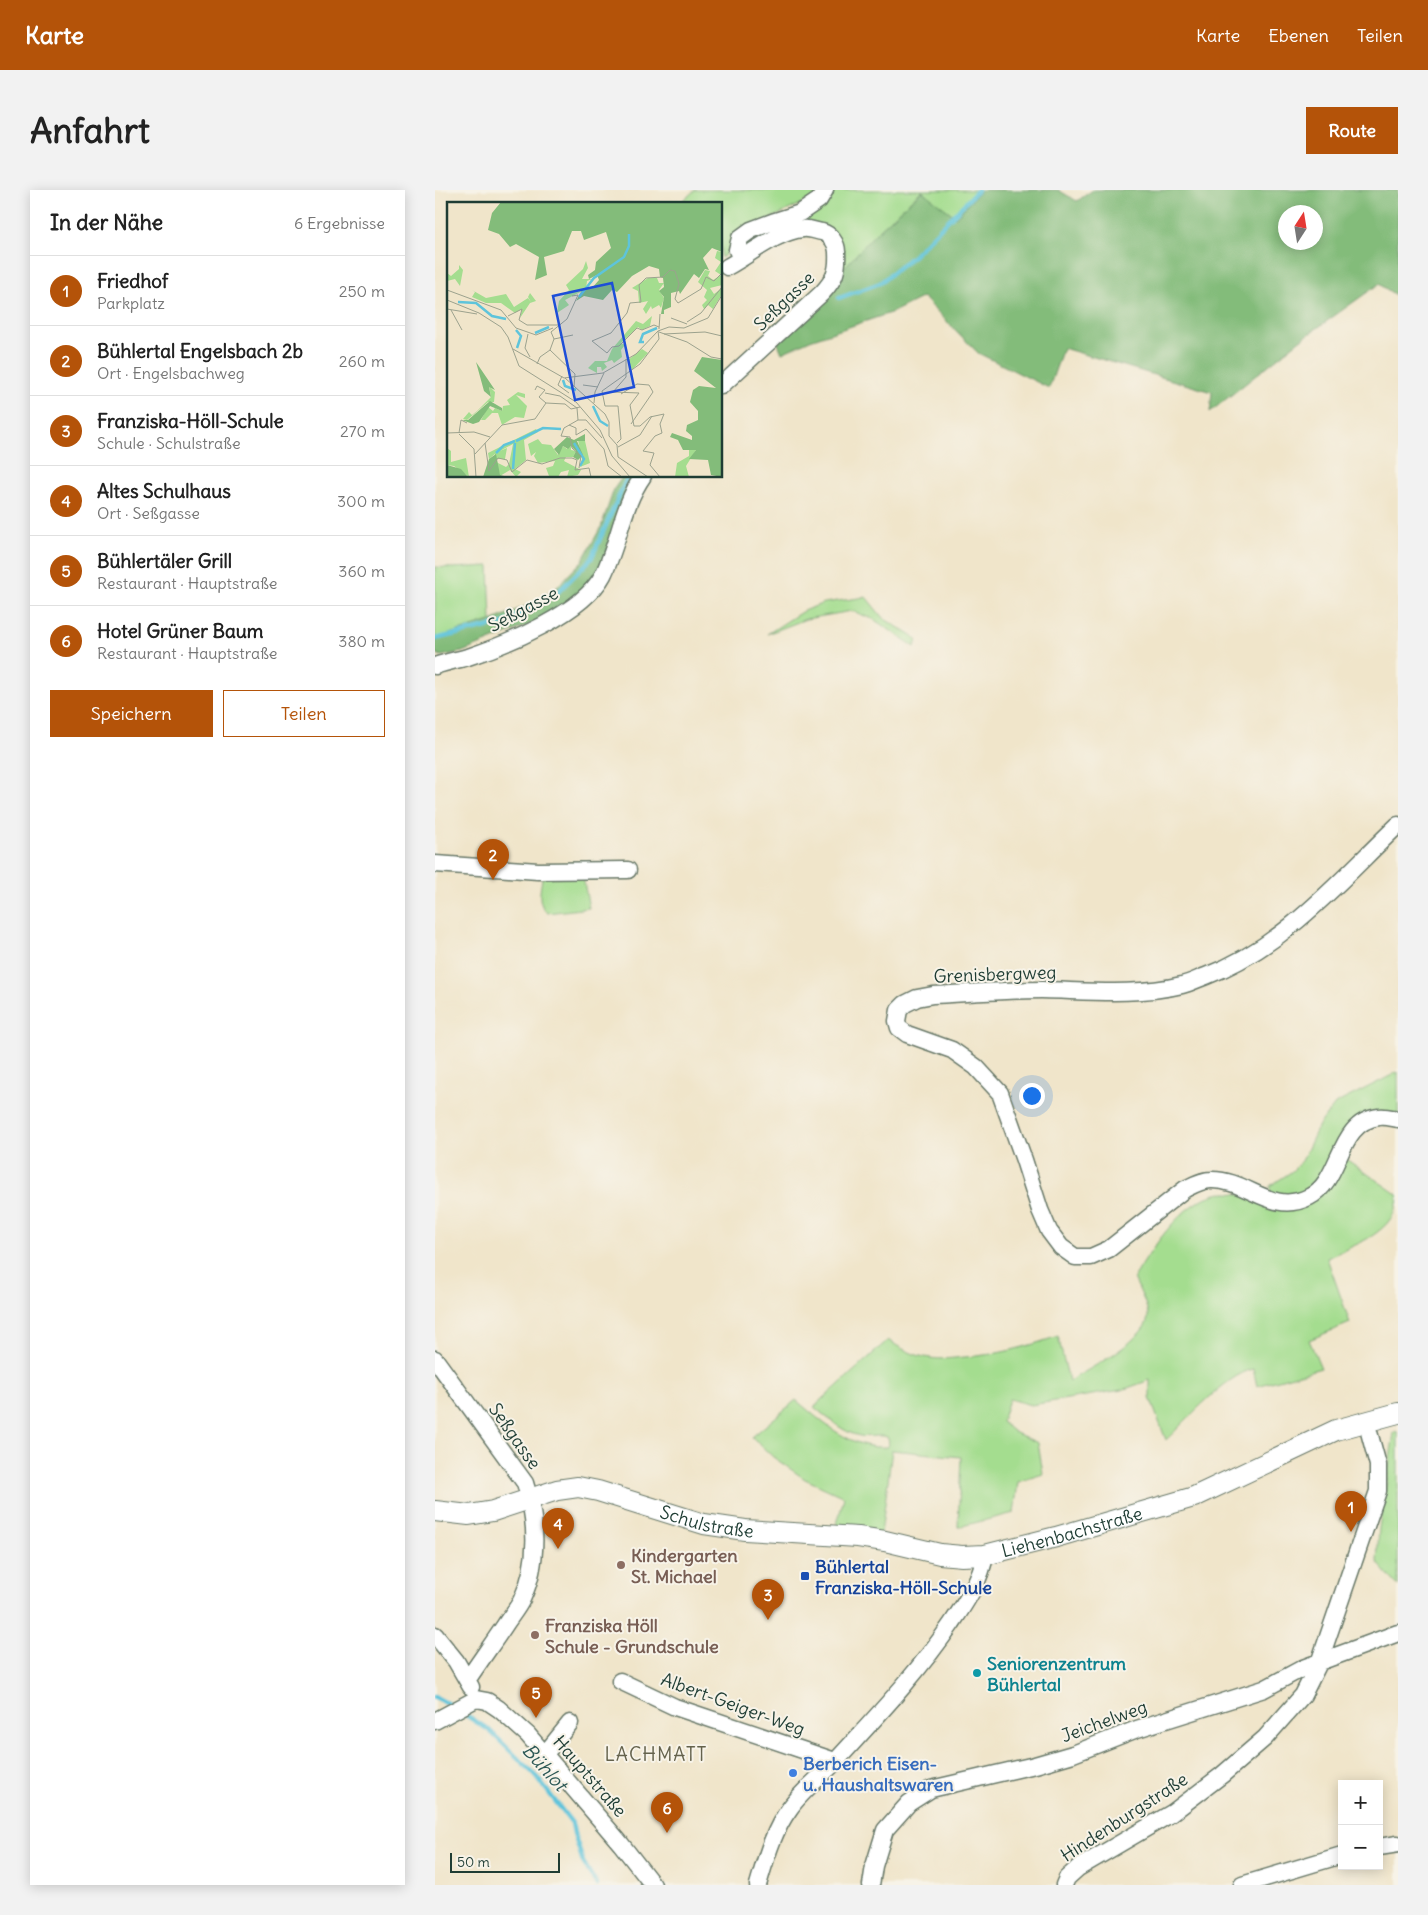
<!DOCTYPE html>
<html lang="de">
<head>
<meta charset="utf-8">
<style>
  :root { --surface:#fff; --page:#f2f2f2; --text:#222; --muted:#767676; --line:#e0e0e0; --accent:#b45309 }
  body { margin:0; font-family:Delius,sans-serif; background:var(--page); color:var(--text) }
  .controls { position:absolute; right:15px; bottom:15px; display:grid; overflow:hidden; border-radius:0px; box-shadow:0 2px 12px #0003 }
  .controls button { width:45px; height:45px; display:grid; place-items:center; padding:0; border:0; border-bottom:1px solid var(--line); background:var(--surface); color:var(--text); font:25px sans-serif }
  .compass { position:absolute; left:843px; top:15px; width:45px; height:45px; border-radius:50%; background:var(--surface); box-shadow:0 2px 12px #0003; rotate:12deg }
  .scale { position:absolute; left:15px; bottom:12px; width:110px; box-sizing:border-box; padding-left:5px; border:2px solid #1f3d34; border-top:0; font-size:14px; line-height:18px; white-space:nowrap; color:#1f3d34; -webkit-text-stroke:4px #f7f3e8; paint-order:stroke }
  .you { position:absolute; left:596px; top:905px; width:18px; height:18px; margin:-12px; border:4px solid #fff; border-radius:50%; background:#1a73e8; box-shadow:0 0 0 8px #1a73e833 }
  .badge { display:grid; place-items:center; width:32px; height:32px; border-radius:50%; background:var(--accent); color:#fff; font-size:16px; font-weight:700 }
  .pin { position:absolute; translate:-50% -41px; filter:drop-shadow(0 1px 2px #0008) }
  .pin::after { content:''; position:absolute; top:26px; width:18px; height:15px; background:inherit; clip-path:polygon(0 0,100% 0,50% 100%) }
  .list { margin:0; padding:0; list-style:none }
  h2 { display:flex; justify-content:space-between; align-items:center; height:65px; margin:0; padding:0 20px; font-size:21px }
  h2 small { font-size:16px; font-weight:400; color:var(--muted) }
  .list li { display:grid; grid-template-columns:32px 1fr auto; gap:15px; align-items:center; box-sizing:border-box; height:70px; padding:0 20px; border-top:1px solid var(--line) }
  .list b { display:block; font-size:19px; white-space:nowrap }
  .list p { margin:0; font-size:16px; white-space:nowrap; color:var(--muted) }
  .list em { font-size:16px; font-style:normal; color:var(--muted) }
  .actions { display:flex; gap:10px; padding:15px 20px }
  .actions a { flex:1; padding:11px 0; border:1px solid var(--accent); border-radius:0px; text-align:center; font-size:18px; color:var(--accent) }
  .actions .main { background:var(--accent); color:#fff }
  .map { position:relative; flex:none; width:963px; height:1695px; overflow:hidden; border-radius:0px }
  header { display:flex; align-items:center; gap:30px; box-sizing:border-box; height:70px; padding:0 25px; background:var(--accent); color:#fff }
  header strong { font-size:24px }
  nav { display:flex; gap:28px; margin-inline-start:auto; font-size:18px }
  .intro { display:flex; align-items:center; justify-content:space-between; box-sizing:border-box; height:120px; padding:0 30px }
  h1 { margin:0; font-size:35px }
  .button { padding:12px 22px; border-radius:0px; background:var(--accent); color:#fff; font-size:18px; font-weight:700 }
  main { display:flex; gap:30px; padding:0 30px }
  aside { flex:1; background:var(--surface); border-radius:0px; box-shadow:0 2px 12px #0003 }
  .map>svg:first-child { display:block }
  .green { fill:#a4dd8f; stroke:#628d62 }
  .forest { fill:#83bc7a; stroke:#517c57; fill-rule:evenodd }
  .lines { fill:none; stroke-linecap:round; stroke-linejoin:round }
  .stream { stroke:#5ec4db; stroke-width:4.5 }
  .minor-casing { stroke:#687868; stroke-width:19 }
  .tertiary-casing { stroke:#687868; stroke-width:22 }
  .minor { stroke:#fff; stroke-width:16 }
  .tertiary { stroke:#fff; stroke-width:20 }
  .education-dot { fill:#8d6e63; stroke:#f7f3e8; stroke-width:2 }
  .transit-dot { fill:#1a4fb4; stroke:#f7f3e8; stroke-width:2 }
  .culture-dot { fill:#0f9aa8; stroke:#f7f3e8; stroke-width:2 }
  .shop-dot { fill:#3f7fe0; stroke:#f7f3e8; stroke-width:2 }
  .labels { text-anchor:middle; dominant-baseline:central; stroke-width:4; stroke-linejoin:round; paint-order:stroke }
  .street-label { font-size:18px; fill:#1f3d34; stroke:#f7f3e8 }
  .education-label { font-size:18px; font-weight:bold; fill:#785e54; stroke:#f7f3e8; text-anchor:start }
  .transit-label { font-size:18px; font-weight:bold; fill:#164399; stroke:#f7f3e8; text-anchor:start }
  .culture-label { font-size:18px; font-weight:bold; fill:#0d838f; stroke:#f7f3e8; text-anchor:start }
  .shop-label { font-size:18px; font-weight:bold; fill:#366cbe; stroke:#f7f3e8; text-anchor:start }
  .neighbourhood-label { font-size:19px; letter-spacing:1px; fill:#64624c; stroke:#f7f3e8 }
  .water-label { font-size:19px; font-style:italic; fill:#2c5855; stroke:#f7f3e8 }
  .inset-river { fill:none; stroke:#5ec4db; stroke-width:2.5 }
  .inset-road { fill:none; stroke:#9ca28e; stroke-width:1 }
  .view { fill:#1d4ed8; fill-opacity:0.15; stroke:#1d4ed8; stroke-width:2.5 }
  .inset-edge { fill:none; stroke:#1f3d34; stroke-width:2.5 }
</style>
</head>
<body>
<header>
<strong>Karte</strong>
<nav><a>Karte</a><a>Ebenen</a><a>Teilen</a></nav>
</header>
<div class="intro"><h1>Anfahrt</h1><a class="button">Route</a></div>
<main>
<aside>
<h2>In der Nähe<small>6 Ergebnisse</small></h2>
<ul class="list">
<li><span class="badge">1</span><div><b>Friedhof</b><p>Parkplatz</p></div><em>250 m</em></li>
<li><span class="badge">2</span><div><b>Bühlertal Engelsbach 2b</b><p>Ort · Engelsbachweg</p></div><em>260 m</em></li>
<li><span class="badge">3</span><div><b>Franziska-Höll-Schule</b><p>Schule · Schulstraße</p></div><em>270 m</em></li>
<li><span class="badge">4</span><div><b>Altes Schulhaus</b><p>Ort · Seßgasse</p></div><em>300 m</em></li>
<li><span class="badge">5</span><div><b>Bühlertäler Grill</b><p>Restaurant · Hauptstraße</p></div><em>360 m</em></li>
<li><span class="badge">6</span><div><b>Hotel Grüner Baum</b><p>Restaurant · Hauptstraße</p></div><em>380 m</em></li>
</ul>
<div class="actions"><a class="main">Speichern</a><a>Teilen</a></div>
</aside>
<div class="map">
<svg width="963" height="1695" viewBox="0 0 963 1695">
  <rect width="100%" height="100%" fill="#f7f3e8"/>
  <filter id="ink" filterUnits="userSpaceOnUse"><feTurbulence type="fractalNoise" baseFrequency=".02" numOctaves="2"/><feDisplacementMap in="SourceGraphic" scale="10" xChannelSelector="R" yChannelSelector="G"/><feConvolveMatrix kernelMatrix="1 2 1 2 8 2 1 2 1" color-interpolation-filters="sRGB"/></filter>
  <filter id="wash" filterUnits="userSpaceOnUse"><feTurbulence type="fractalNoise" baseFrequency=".0096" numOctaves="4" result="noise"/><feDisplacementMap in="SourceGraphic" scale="20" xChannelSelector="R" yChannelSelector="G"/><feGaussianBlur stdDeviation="1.12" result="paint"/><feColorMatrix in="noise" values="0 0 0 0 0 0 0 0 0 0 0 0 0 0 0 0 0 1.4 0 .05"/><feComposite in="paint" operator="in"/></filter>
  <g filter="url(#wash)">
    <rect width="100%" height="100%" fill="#f0e5ca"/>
    <path class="green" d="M260,0h125l-5,7 -80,39 -10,19 -4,3v-54h-42z
      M395,0h151l-25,27 -35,-26 -47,44 -34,39 -7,-43 -87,17 -2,-5z
      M54,376l2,55 -45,14 -11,7v-75l17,1z
      M431,407l17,21 34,21 -2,8 -42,-28 -21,-8 -46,8 -39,15 36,-23 21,-8z
      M112,685l36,2 6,31 -42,5c-10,-10 -7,-22 -5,-34z
      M963,882v42h-24l-48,61 -28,21h-26l-2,-6v-4l21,-14 11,-11 17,-36 16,-21z
      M908,967l55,38c0,37 -44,50 -71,63l23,65 -41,17 12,28 -64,18 -4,-17c-28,7 -65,50 -87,71l-16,-42v-18l-28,10 -91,15 -22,-6 -7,23 12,10 24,11 5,31 -25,8 -4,31 -56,14 3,-70 -69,-7 -11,84 -45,-6 8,-31 -39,-18 -32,-22 -21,-20 44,-37c26,22 56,50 91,47l2,-6 -2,-4c-9,-3 -17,1 -27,-1 -17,-3 -33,-19 -46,-29l74,-67c12,8 26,16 42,18 11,2 23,0 35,-1 32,-2 62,-10 93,-21l11,45c18,-11 83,-44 79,-67 -1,-10 -10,-26 -14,-36 18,-29 53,-87 94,-85 24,1 48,10 72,15z
      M963,1242v154l-21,-24 2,-34 15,-95z"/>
    <path class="forest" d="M546,0h77l19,11 16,-11h305v107l-19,-13 -80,57 -89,71 2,-20 -149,-44 -14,40 -71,-35 -55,-56 -30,15 -83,28 -28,13 -5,-12 97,-106 48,-44 34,26zM851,22h30v30h-30z
      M188,286h13l-34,88 -13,21 -45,34 -82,33 -21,4 -6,-3v-11l11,-7 45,-14 40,-17 24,-15 27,-28 19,-34 13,-38z"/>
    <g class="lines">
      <path class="stream" d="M404,108l41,-15 33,-27 65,-66
        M0,449l69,-16 53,-30 34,-34 37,-83
        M0,1507l18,9
        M26,1522l28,18 46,45 37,48 2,10 9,29 14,23"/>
    </g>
  </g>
  <g filter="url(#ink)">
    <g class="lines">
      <g class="minor-casing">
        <path id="minor" d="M306,69l-4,-9 3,-12 11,-8 24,-9 25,-8 19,-13 6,-10
          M286,196l101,-93c13,-14 16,-22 15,-41 0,-9 -7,-18 -15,-20 -6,-1 -13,-4 -19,-3 -25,2 -54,26 -76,38
          M0,476c11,-4 22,-6 33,-9 40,-13 115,-44 135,-82 16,-32 19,-69 40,-99
          M963,635c-59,56 -113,121 -192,151 -8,3 -16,7 -24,9 -46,11 -93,6 -140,5 -36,0 -73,3 -109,5l-16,3 -12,6 -6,6 -2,11 2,7 8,6 45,16 24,17 24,26 24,67 16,50 9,21 12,16 14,10h16l18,-8 76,-60c8,-4 17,-9 26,-9 37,-1 60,36 98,17 34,-17 27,-75 70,-80 6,-1 13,1 19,2
          M0,674l103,7 90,-1
          M0,1169l90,124c12,36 14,80 -3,116 -4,9 -12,18 -17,26 -12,18 -25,36 -37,54
          M0,1445l21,26 15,26
          M185,1491l55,26 160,54
          M41,1509l11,2 12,8 29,26 93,109 32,41
          M0,1531l41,-22
          M110,1564l25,-31
          M944,1657l19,-3
          M323,1695c8,-27 15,-54 32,-77 12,-17 30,-31 45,-46 41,-45 83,-89 117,-139 14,-21 29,-43 33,-68
          M436,1695l3,-19 11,-36 24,-27 22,-14 104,-24 38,-11 64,-25 127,-40 39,-21 95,-35
          M629,1695l3,-7 11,-10 94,-55 50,-38 43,-37 38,-43 16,-32 59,-172v-26l-12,-44
          M807,1695l100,-30"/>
      </g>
      <g class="tertiary-casing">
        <g id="tertiary">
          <path id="s1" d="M0,1321l34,4 24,-4 64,-21 21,-3 20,4 106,33 41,6 113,7 27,4 55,13 22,2 23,-1 71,-18 138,-40 142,-67 62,-17"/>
        </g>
      </g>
      <use href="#minor" class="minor"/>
      <use href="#tertiary" class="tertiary"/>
    </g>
  </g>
  <g class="education-dot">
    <circle cx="186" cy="1375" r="5"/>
    <circle cx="100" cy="1445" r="5"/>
  </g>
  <rect class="transit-dot" x="365" y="1381" width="10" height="10" rx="2.5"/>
  <circle class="culture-dot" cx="542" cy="1483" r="5"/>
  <circle class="shop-dot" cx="358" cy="1583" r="5"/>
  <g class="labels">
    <g class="street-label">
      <text transform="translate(349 111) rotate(-44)">Seßgasse</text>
      <text transform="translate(88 419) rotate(-28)">Seßgasse</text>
      <text transform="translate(560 784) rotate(-2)">Grenisbergweg</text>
      <text transform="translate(80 1246) rotate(55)">Seßgasse</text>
      <text stroke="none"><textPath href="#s1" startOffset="281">Schulstraße</textPath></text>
      <text stroke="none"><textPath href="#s1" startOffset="652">Liehenbachstraße</textPath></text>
      <text transform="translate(298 1514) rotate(20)">Albert-Geiger-Weg</text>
      <text transform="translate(669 1531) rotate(-20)">Jeichelweg</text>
      <text transform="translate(155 1586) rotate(49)">Hauptstraße</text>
      <text transform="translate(689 1627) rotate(-33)">Hindenburgstraße</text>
    </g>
    <g class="education-label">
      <text x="196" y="1365">Kindergarten<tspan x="196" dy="21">St. Michael</tspan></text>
      <text x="110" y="1435">Franziska Höll<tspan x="110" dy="21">Schule - Grundschule</tspan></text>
    </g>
    <g class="transit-label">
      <text x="380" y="1376">Bühlertal<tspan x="380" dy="21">Franziska-Höll-Schule</tspan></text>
    </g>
    <g class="culture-label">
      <text x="552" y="1473">Seniorenzentrum<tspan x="552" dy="21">Bühlertal</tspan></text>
    </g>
    <g class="shop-label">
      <text x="368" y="1573">Berberich Eisen-<tspan x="368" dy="21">u. Haushaltswaren</tspan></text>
    </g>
    <g class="neighbourhood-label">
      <text x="221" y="1564">LACHMATT</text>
    </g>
    <g class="water-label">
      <text transform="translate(110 1577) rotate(48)">Bühlot</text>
    </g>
  </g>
  <g transform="translate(12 12)">
    <rect width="275" height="275" fill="#f0e5ca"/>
    <path d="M270,49l5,1v33l-12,3 4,6 8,-6v6l-9,15 -5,-4 -4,4 -2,-4 5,-5 -3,-3 3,-7 -9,-8 7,-12 5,1 -2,5 5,4 8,-5 -6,-4 6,-9 -6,-4zM139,59l2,7 -6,11h10l-5,2 -1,8 -21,11 4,5 -12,8 2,-12 10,-11 -3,-5 17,-16zM12,63l4,5 -3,16 -5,-7 -8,2v-8l4,3 8,-7zM201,76h9l2,5h5l-5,7 5,8 -3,10 -2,-3 -7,4 -1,-3 -5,8 -3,-5 5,-8 -9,2 -1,-12 -6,-3zM25,88l14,8 20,-4 8,13 14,-9 3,4 -3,-5 2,-4 6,8 -6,2 -10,15 2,-9 -7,4 -14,-10h-15l-14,-6 3,-5zM205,114l-2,10 -8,4 -4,-3 -17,16 4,2 -4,5 1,7 -8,6 -2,-3 -8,3 3,4 -5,4 -1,-4h-4v6l-9,-5 7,-7h12l5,-12 24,-28 7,3zM195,147l6,4 -16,17 -4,-10zM42,184l6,6 -1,10h-6l-21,18 -4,-1 6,-7 3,3 5,-4 14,-14zM71,190l7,2v4l-9,-3 11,11 -3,12 -9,-1 -13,8 -4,-12h-6l-7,7h-4l7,-13 5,4 2,-3 7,3 1,-5 7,-1 -3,-5zM89,227l2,3 -14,8 2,20 -11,9 6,3 -5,5 -6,-7 -10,6 -4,-14 10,5 3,-3 4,-20 -13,7 7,-3 -2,11h-10v-5l-6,5 -1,-6zM91,237l4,5 9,1 7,10 5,-9 4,3 4,-3v4l5,1 -3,6h-7l-2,4 17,9 -3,5 -11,2 2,-7 -8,2 -3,5 -9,-1 -3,-8 7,-2 2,-5 -17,2 -4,-7 2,-4 -5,4 -3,-12zM131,238l7,1 5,22 -10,4 2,-8zM0,246l4,3v11l15,-4 3,19 -15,-11 -7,-1zM242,247l7,1 -10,16 3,11h-14l2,-14 12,-7z" fill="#a4dd8f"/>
    <path d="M54,0h221v50l-10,-4 -9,10 6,12 -4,-1 -6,9 -5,-4 -14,20 -1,-3 -8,2v14l-7,3v4h-3l3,-17 -5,-6 5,-4 -1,-9 -3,-1 -1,-8 -10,-3 -17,10 -15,16 -5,-2 -9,10 -19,-4 -8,5 6,-11 10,-2 7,-8 -2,-5 -8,4 -1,-4 7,-5 1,-8 15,-14 -5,-16 -22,8 -3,-9h-9l-8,20 -20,6 3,18 -12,5 4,-23 -23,-13 -6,3 -11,-13 -11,-4 4,-17zM255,155l20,3v117l-11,-2 -3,-15 -19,-1 7,-9h-13l-5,-10 -8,-3 2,-4 20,7v-4l-6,-5 1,-6 11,-5v-9l-8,-9 3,-12 6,-4 17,2 -22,-17zM29,160l19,28 -6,-3 2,10 -7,-6zM43,199l12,7v3l-12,-5 -11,16 -6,2 -11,-4h6zM138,232v7h-8l6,14 -5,5 -5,-3 3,-6 -5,-5 -3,3 -5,-3 -4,9 -5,-6 13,-12 7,3zM49,252l4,21 8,2h-25l6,-18zM0,263l14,4 7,8h-21z" fill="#83bc7a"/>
    <path class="inset-river" d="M132,95l15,-19 30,-21 5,-11v-12M11,100l18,1 16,13 14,3M69,128l5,6 -4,12M88,131l14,-6M197,140h-4l3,-8 14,-6M116,178l2,6 11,4M146,204l7,15 8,5M69,239l27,-13 18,1M127,241l10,16 -4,7M49,251l8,-8 11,-4M66,267l2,-26"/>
    <path class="inset-road" d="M0,88l54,20 15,18M125,94l6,-1 -11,24 -16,13 3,7 -4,11 25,24 -1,13M0,98l32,13 22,14 7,10 11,29 57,36 24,28 12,26 18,21M0,107l30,5M75,107l-3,11 8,5h32M4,108l11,20M61,114l14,-7M224,116l16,6M240,120l14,-9 21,-26M212,125l-5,-2 -12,5 -5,-2 -18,18 -7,1 -5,6 -15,-12 19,-8 16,-20 3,-10 11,-1 -2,-17 7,-7 17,-1 7,-7 5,1 4,13 -4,15 3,4 23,-14 5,-12 8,4 8,-8M69,126l20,7 17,-7M212,127l1,-15M212,130l28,10 24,15 11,2M81,132l-3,14 5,9M217,132l41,-2 17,4M107,137l19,-4M66,147l51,29 39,-5 33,-19 22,-23 11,-4 15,1 24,-10 14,-23M179,157v18l-13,15 26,1 -9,12 4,21h6l10,-9 14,-3 -4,10 2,9 -7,3 -12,15 11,2 -4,12 10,12M90,162l3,-7 10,-7M115,174l-4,9 11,8M118,176l40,36 4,8v14l8,9 1,12 30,20M136,183l15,2M88,188l2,-4 8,4 -6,7 7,6M98,191l15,3 17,12M174,192l16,-10 12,1 4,7 -22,32M147,201l1,-11 9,-19M130,206l1,12 -14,8 -3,8 9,1 2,11 9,8 -2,12M131,218h8l16,18M122,223l7,3v7l10,-6 18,20 4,17 14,11M0,231l27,-1 16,5M12,231l2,-13 6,3M12,232l15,15 2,28M38,241l4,28 9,-13 9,2 5,12 15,-12 15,4 18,-6h12l5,2 -2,10 14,-2 2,9M170,241l4,-4 -3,-33h-13l-3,-15 38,-27 19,-25 -1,-8M171,245l22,-12 12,-19M28,252l27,-29 33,-6 11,-16 19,1 6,5 9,-2"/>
    <path class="view" d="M165,81l22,104 -59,13 -22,-104z"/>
    <rect width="275" height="275" class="inset-edge"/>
  </g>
</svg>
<div class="controls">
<button>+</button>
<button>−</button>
</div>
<svg class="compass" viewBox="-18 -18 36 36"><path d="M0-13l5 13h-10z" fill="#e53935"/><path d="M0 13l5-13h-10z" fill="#767676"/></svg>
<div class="scale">50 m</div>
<div class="you"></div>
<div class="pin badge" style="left:916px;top:1342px">1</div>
<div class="pin badge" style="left:58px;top:690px">2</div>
<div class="pin badge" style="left:333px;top:1430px">3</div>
<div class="pin badge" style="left:123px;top:1359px">4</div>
<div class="pin badge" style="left:101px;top:1528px">5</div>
<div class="pin badge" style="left:232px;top:1643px">6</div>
</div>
</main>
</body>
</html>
